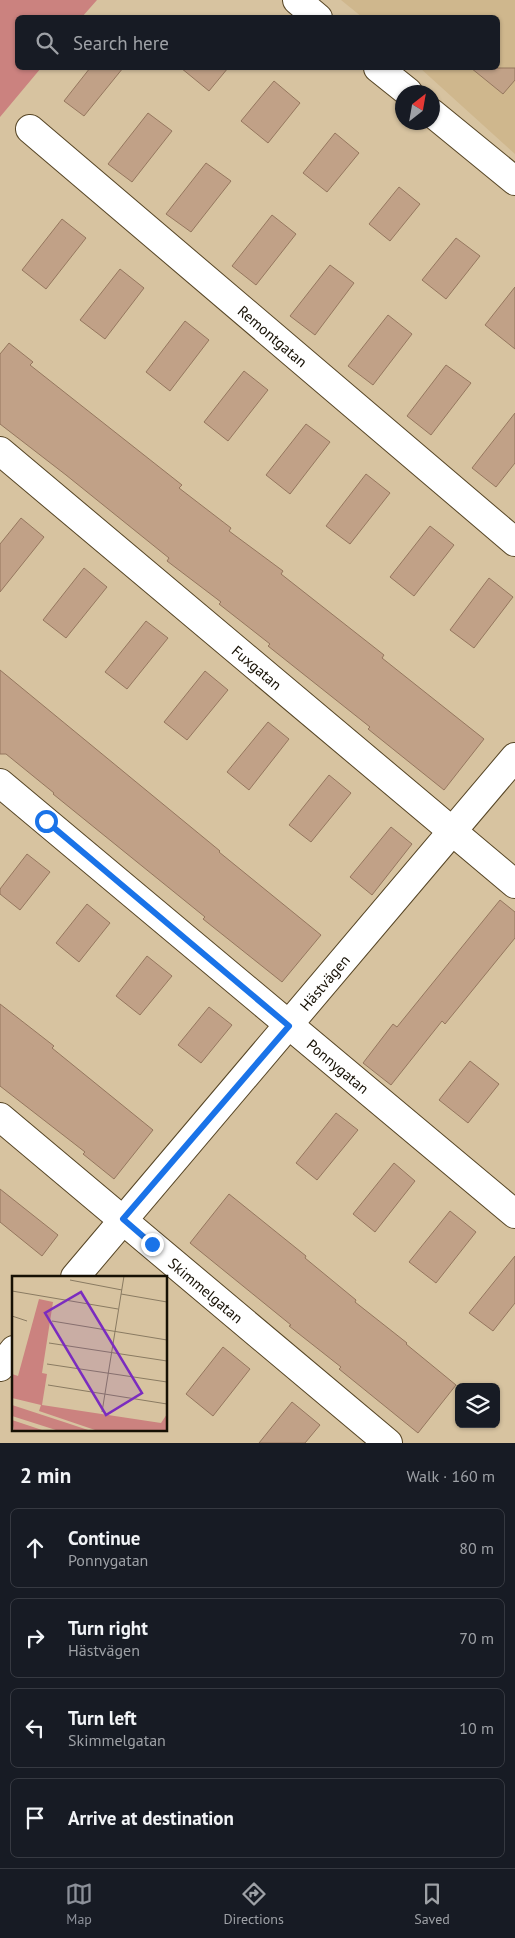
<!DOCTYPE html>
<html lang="en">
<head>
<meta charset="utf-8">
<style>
  :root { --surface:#171b24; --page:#20242c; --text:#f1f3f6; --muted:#9ea1a6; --line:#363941; --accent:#8c9099 }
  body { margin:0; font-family:"PT Sans",sans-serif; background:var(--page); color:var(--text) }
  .controls { position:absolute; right:15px; bottom:15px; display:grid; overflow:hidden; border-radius:8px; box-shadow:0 1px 4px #0004 }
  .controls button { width:45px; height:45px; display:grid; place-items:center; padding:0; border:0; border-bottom:1px solid var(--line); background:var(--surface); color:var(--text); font:25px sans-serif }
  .compass { position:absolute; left:395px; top:85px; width:45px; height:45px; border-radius:50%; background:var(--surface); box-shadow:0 1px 4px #0004; rotate:31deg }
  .stop { position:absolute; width:15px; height:15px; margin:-11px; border:4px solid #1a73e8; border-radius:50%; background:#fff }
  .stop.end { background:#1a73e8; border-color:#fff; box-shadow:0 1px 5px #0008 }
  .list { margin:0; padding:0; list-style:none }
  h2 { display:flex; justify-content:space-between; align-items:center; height:65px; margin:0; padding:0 20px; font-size:21px }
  h2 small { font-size:16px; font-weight:400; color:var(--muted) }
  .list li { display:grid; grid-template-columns:32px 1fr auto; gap:15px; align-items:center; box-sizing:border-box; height:80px; margin:0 10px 10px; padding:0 10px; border:1px solid var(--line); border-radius:8px }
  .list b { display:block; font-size:19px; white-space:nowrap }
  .list p { margin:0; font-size:16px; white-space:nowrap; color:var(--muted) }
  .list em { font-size:16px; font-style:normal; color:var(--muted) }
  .icon { flex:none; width:28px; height:28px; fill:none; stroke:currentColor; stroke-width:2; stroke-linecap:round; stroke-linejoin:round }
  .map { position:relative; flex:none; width:515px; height:1443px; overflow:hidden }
  .search { position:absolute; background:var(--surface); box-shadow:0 1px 4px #0004; left:15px; right:15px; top:15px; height:55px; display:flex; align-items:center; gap:12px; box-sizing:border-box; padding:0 18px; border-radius:8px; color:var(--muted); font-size:19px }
  .sheet { height:425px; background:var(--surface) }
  nav { display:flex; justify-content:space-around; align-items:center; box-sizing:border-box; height:70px; border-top:1px solid var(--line); background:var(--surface); font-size:14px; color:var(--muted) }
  nav a { display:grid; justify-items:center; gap:2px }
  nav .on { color:var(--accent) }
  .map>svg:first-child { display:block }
  .built { fill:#cfb78d }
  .green { fill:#cb827f }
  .building { fill:#c1a187; stroke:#95775e }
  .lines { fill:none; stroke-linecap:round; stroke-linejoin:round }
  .minor-casing { stroke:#564525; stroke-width:30 }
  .minor { stroke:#fff; stroke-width:28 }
  .route { stroke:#1a73e8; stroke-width:6 }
  .labels { text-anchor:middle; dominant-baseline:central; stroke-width:4; stroke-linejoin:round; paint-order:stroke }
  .street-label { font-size:15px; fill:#161004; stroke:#efe5d3 }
  .inset-road { fill:none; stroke:#8a7b62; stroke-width:1 }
  .view { fill:#7b2cbf; fill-opacity:0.15; stroke:#7b2cbf; stroke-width:2.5 }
  .inset-edge { fill:none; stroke:#161004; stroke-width:2.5 }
</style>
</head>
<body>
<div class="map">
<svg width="515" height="1443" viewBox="0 0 515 1443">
  <rect width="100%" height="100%" fill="#d7c3a0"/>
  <path class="built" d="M341,0h174v154l-95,-86h78v-50l-136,-1z"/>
  <path class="green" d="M0,0h97l-15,17 -64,1v50h23l-41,49z"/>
  <path class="building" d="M90,68h33l-39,48 -20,-15z
    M181,68h47l-19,23z
    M471,68h44v12l-12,14z
    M274,81l26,22 -32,40 -27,-22z
    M148,113l24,18 -40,51 -24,-18z
    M335,133l24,20 -32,39 -24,-19z
    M206,163l25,18 -40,51 -25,-18z
    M399,187l21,17 -30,37 -21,-17z
    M272,215l24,19 -40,51 -24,-19z
    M62,219l24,19 -40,51 -24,-19z
    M456,238l24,18 -34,43 -24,-19z
    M330,265l24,18 -39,52 -25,-19z
    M120,269l24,19 -39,51 -25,-19z
    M515,287v62l-30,-24z
    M388,315l24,19 -39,51 -25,-19z
    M185,321l24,19 -39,51 -24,-19z
    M9,343l24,19 -3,3 152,120 -3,3 52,40 -2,3 54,40 -2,3 103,81 -2,3 102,81 -40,51 -76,-61 2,-2 -102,-81 2,-2 -51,-40 2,-2 -54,-41 2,-3 -103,-83 -66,-51v-70z
    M446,365l25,18 -40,52 -24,-19z
    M244,371l24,19 -40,51 -24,-19z
    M515,413v50l-19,24 -24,-19z
    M306,424l24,18 -40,52 -24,-19z
    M366,474l24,19 -40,51 -24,-18z
    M21,518l23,19 -44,55v-48z
    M430,526l24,19 -40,51 -24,-19z
    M84,568l23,19 -41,51 -23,-18z
    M489,578l24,19 -39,51 -24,-18z
    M146,621l22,17 -41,51 -22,-17z
    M0,670l220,181 -1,1 102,83 -39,47 -79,-63 2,-2 -152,-123 1,-1 -48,-39h-6z
    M205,671l23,19 -41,50 -23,-18z
    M268,722l21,17 -40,51 -22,-18z
    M329,775l22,18 -40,49 -22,-17z
    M391,827l21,17 -40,51 -22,-18z
    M27,854l23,18 -30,38 -20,-16v-5z
    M500,900l15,12v26l-70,86 -3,-3 -51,64 -28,-22 30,-39 4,3z
    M87,904l23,19 -31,39 -23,-19z
    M147,956l25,20 -32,39 -24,-19z
    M0,1004l54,42 -2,2 101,82 -39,49 -31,-25 2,-2 -85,-66z
    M209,1007l23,18 -31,38 -23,-18z
    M470,1061l29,23 -31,39 -29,-23z
    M336,1113l22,17 -41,50 -21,-17z
    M394,1163l21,18 -40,51 -22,-18z
    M0,1189l58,46 -16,21 -42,-34z
    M229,1194l77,62 -1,2 51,42 -1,2 52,41 -1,1 50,41 -38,48 -79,-64 2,-2 -52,-41 2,-1 -101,-82z
    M450,1211l26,21 -40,51 -27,-21z
    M515,1256v47l-22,28 -24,-18z
    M223,1347l27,22 -37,47 -27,-22z
    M292,1402l28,23 -15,18h-46z"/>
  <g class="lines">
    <g class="minor-casing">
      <g id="minor">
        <path d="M297,0l21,18"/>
        <path d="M378,68l30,24"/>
        <path d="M432,113l83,68"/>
        <path id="s1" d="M30,129l485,413"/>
        <path id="s2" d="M0,451l515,433"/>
        <path id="s3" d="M0,783l515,431"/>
        <path id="s4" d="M0,1117l388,326"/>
        <path id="s5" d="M75,1277l440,-520"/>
        <path d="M0,1367l14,-17"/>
      </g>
    </g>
    <use href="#minor" class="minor"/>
  </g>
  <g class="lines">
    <path class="route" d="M46,821l243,205 -166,193 29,25"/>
  </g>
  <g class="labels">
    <g class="street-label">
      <text stroke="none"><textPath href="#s1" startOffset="319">Remontgatan</textPath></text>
      <text stroke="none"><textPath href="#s2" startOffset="336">Fuxgatan</textPath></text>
      <text stroke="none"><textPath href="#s5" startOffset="386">Hästvägen</textPath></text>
      <text stroke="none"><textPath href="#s3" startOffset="441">Ponnygatan</textPath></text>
      <text stroke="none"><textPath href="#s4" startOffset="269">Skimmelgatan</textPath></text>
    </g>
  </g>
  <g transform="translate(12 1276)">
    <rect width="155" height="155" fill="#d7c3a0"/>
    <path d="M27,23l14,3 -11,71 5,1 -5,31 119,18 6,-9v17h-69l-59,-20 2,-6 -29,-7v-24l6,2zM0,129l55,18 24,8h-32l-47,-15zM0,144l33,11h-31z" fill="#cb827f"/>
    <path class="inset-road" d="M58,4l52,10M0,15l106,18M109,18l46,8M0,40l15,5M40,45l115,19M37,67l118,18M35,88l120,18M36,109l119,19M90,136l22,-136"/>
    <path class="view" d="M69,16l61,101 -36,22 -61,-102z"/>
    <rect width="155" height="155" class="inset-edge"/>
  </g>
</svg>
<div class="controls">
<button><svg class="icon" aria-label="layers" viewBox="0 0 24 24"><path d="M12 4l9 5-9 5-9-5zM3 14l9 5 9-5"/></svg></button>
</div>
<svg class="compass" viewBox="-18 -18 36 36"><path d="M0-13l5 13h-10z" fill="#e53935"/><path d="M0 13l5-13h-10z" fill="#9ea1a6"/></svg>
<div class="stop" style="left:46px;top:821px"></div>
<div class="stop end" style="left:152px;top:1244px"></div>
<div class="search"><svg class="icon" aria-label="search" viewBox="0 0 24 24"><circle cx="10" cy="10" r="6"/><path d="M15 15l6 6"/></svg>Search here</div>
</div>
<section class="sheet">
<h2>2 min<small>Walk · 160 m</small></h2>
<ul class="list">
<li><svg class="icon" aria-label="ahead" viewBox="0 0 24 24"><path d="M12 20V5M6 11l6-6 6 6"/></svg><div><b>Continue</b><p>Ponnygatan</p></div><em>80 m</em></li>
<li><svg class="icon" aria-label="right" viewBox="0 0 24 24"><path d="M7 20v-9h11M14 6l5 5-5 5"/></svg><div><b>Turn right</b><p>Hästvägen</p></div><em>70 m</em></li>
<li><svg class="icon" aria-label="left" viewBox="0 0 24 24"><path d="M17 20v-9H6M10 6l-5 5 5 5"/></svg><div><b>Turn left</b><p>Skimmelgatan</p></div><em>10 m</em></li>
<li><svg class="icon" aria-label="arrive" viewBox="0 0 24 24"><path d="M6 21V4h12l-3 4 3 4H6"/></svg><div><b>Arrive at destination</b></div></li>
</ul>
</section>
<nav>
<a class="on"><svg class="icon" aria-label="map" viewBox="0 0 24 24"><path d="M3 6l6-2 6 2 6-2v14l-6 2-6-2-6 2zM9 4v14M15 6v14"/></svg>Map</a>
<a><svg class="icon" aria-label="directions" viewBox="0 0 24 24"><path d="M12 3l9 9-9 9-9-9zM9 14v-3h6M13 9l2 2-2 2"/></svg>Directions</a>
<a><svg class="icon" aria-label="saved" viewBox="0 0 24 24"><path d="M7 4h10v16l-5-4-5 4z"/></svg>Saved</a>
</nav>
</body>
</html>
